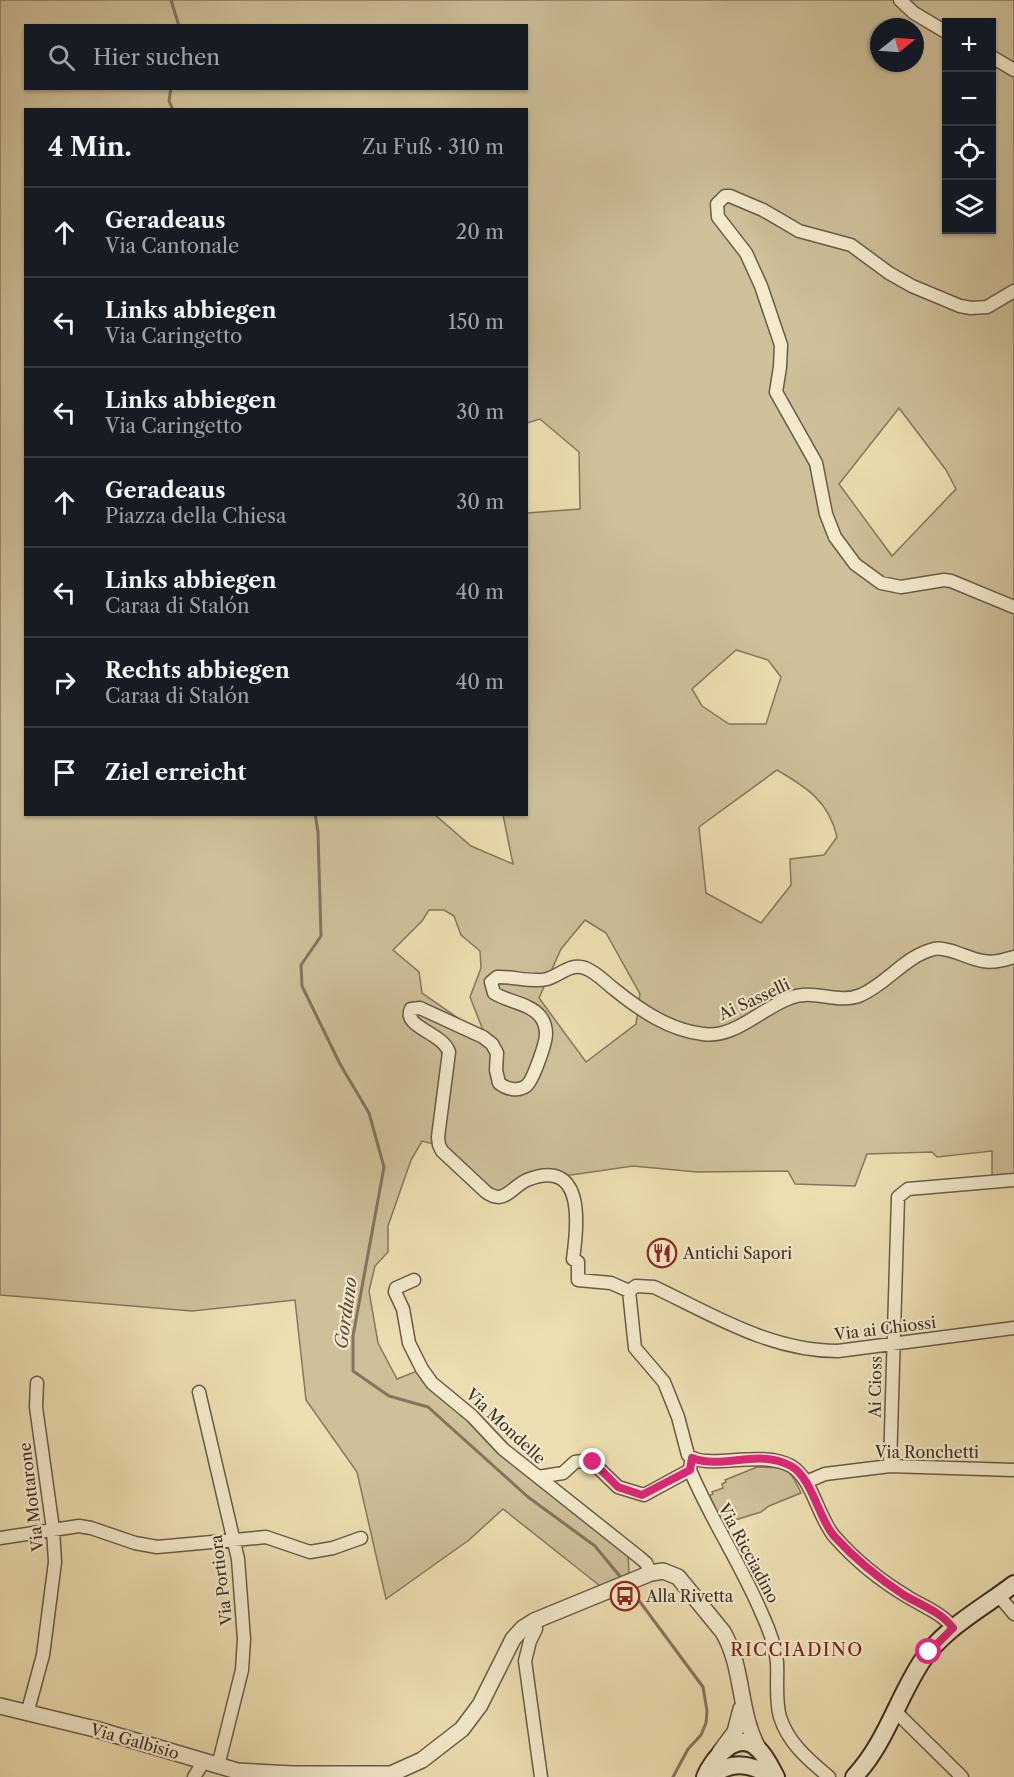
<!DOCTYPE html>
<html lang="de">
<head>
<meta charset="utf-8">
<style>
  :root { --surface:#171b24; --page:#242831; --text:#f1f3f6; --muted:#9ea1a6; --line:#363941 }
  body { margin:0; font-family:"Libre Caslon Text",serif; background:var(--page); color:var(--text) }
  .controls { position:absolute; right:18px; top:18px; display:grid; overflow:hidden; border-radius:0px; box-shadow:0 2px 4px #0004 }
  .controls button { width:54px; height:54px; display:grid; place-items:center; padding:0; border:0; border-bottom:2px solid var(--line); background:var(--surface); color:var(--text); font:30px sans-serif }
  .compass { position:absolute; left:870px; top:18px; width:54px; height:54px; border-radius:50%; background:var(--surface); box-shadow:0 2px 4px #0004; rotate:73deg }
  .stop { position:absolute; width:18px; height:18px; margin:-14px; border:4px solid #db2777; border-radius:50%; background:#fff }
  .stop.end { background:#db2777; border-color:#fff; box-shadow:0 2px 6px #0008 }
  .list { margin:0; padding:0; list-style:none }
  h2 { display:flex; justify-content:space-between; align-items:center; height:78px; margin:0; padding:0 24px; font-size:26px }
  h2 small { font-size:20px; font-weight:400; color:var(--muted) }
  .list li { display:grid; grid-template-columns:39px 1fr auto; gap:18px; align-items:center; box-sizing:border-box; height:90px; padding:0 24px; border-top:2px solid var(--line) }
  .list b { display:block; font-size:22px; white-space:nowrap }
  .list p { margin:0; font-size:20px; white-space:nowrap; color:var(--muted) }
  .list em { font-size:20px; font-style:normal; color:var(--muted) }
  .icon { flex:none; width:33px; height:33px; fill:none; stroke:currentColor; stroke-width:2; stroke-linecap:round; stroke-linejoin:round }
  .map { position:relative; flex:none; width:1014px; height:1777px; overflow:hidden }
  .search { position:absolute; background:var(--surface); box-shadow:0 2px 4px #0004; left:24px; top:24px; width:504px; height:66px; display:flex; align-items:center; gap:15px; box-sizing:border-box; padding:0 21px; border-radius:0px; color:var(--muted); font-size:22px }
  .panel { position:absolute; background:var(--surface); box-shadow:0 2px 4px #0004; left:24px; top:108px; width:504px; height:708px; border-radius:0px }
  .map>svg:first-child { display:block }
  .green { fill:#cec099; stroke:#867760; stroke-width:1.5; fill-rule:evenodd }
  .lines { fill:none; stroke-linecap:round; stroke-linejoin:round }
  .stream { stroke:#83745d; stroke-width:3 }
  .minor-casing { stroke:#6a5a49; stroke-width:15 }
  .tertiary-casing { stroke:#6a5a49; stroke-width:18 }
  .secondary-casing { stroke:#3e2e27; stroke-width:20 }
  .minor { stroke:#f3eacc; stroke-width:12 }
  .tertiary { stroke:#f3eacc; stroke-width:15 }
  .secondary { stroke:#f3eacc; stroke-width:16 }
  .route { stroke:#db2777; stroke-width:8 }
  .labels { text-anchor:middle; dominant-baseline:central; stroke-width:4.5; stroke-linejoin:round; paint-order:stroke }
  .street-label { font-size:16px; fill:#3e2e27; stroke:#f3eacc }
  .poi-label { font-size:16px; fill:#3e2e27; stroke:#f3eacc; text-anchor:start }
  .water-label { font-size:18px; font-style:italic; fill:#5b4b3e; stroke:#f3eacc }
  .neighbourhood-label { font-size:18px; letter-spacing:1.5px; fill:#7a1f14; stroke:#f3eacc }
</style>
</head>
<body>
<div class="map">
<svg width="1014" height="1777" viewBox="0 0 1014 1777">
  <rect width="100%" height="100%" fill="#ecdeb0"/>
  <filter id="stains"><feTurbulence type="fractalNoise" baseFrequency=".00333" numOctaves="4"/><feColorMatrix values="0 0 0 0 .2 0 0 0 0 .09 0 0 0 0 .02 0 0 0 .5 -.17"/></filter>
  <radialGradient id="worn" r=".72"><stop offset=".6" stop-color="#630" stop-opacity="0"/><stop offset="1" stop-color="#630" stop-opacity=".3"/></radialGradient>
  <path class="green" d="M0,0h1014v1180l-22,2v-31l-55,6 -5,-5 -65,2 -12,32 -60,-2 -7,-13 -91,1 -64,-6 -76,11 -12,-1 -46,21 -61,-52 -16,-4 -11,19 -23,66v26l-13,14 -6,25 9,52 19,36 25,-10 206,184 1,21 -29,12 -97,-77 -34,31 -83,59 -29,-127 -51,-72 -11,-100 -103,11 -192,-16zM946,22h46v208h-46zM26,26h500v62h-500zM879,27h36v36h-36zM26,110h500l1,313 13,-4 39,33 1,57 -53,4 -1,301 -23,1 10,49 -42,-18 -37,-32h-408zM899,408l47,62 10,19 -64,67 -53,-72zM736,650l32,10 13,17 -15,47h-37l-27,-18 -10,-17zM777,770c29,17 52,31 60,67l-13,18 -34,4 1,26 -30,38 -55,-30 -7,-66zM429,910h15l10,6 7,19 19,16 1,17 -11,29 13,33 -15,-5 -46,-32 -3,-21 -26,-22 29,-29zM585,920l21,13 34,61 -4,30 -50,38 -47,-64 22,-49z
    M757,1467c29,1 32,-2 44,26l-32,13 -8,6 -42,13 -12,-28 6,-3 -1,-2 11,-4 -1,-4 4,-2 -1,-2z"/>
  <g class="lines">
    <path class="stream" d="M171,0l8,26
      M171,88l-2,13 4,9
      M315,814l3,18 3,104 -20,29 1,21 38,78 29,49 15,54 -31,169v35l36,25 39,11 100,90 67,49 28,34
      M629,1587l74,100 4,24 -1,12 -5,12 -13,14 -15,28"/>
    <g class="minor-casing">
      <path id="minor" d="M900,0l14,13 32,19
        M992,57l22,13
        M1014,291l-27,16 -16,1 -11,-2 -48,-20 -23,-13 -38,-28 -52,-14 -36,-21 -33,-14h-5l-8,8 1,13 28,36 15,33 20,59 -1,22 -4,25 40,71 10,51 9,23 20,27 26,19 20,4 43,-7 7,1 63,26
        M414,1280l-18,8 -1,4 8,17 6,34 13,26 10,14 40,33 31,33 136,108 7,6 5,10
        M629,1291l7,-5 18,1c59,28 116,64 184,64l176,-23
        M199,1392l39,167 6,80 -2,31 -24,96
        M890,1466l8,-269 10,-8 106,-9
        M690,1470c21,50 51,94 72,144 7,15 13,31 15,48 1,18 -2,38 3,55 8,26 29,43 49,60
        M538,1477l25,-4 12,-11 15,-2 28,27 26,8 46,-25 1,-8
        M806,1482l19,-8 65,-8 124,4
        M0,1538l79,-12 12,2 44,15 22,4 109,-10 44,15 23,-4 28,-10
        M999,1596l15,18
        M534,1621l2,8 -6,12 -5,20 16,116
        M953,1628c-11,-15 -29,-21 -45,-31 -27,-16 -53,-37 -74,-61 -16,-19 -22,-58 -43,-70 -31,-17 -85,5 -103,-11l-10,-38 -14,-35 -29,-34 -6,-57 -18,-8 -33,-3v-18l-5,-3c5,-35 12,-102 -46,-79 -10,4 -18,16 -28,17 -5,0 -9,-2 -13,-5l-44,-41 -3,-6 -1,-8 11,-85c-7,-20 -47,-25 -38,-43l9,-1 63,29 9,7 5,9 -1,17 3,13c7,6 19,9 27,3 7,-5 20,-43 20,-52 0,-7 -2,-13 -6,-18 -11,-13 -32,-14 -46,-23l-3,-11 6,-5c16,-1 34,6 50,2 14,-4 22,-16 38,-11 11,4 20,14 29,21 26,21 55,41 89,45 31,5 59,-26 87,-36 24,-10 47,7 71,-3 27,-12 44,-39 73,-46 13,-3 35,10 49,12 11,2 21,-1 31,-4
        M896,1712l66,65
        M27,1714l16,-59 12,-93 -2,-33 -17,-122 1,-24
        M194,1777l10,-16"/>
    </g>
    <g class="tertiary-casing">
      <path id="tertiary" d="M0,1706l95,23 142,42 56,3h98l31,-14 40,-31 18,-24 33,-66 10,-11 11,-7 117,-48 12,-2 15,6 45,55c21,36 15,79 35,116
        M720,1752l15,-20 6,-23"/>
    </g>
    <g class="secondary-casing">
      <path id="secondary" d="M705,1777c7,-18 33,-49 53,-28 8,7 13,19 18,28
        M711,1777c19,-17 41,-14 60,0
        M854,1777c32,-34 43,-78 68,-116 22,-33 61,-53 92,-77"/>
    </g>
    <use href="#minor" class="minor"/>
    <use href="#tertiary" class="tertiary"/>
    <use href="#secondary" class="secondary"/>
  </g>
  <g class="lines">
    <path class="route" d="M593,1462l25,25 24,8 48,-25 2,-12c31,12 66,-10 99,8 21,12 27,51 43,70 21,23 44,42 70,59 17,10 37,17 49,33l-24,24"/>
  </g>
  <defs>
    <g id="restaurant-ring" transform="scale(1.5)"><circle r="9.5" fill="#f3eacc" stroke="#8f2418" stroke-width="1.5"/><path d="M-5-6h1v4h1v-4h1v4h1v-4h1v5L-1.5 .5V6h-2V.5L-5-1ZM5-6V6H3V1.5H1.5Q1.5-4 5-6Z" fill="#8f2418"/></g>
    <g id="bus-ring" transform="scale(1.5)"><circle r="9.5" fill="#f3eacc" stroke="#8f2418" stroke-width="1.5"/><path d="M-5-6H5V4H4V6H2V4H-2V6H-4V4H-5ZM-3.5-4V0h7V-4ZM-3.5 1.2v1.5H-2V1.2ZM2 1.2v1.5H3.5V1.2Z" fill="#8f2418"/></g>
  </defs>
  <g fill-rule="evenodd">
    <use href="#restaurant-ring" x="662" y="1253"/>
    <use href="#bus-ring" x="625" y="1596"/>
  </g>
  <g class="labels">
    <g class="street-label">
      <text transform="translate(754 999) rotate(-25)">Ai Sasselli</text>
      <text transform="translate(885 1328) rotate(-7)">Via ai Chiossi</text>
      <text transform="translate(875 1387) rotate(-89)">Ai Cioss</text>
      <text transform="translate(506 1426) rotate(43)">Via Mondelle</text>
      <text x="927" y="1452">Via Ronchetti</text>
      <text transform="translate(31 1497) rotate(-97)">Via Mottarone</text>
      <text transform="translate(749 1553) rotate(62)">Via Ricciadino</text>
      <text transform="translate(221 1580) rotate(-97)">Via Portiora</text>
      <text transform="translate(135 1741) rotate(16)">Via Galbisio</text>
    </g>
    <g class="poi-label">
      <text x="683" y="1253">Antichi Sapori</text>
      <text x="646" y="1596">Alla Rivetta</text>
    </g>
    <g class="water-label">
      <text transform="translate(346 1313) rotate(-82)">Gorduno</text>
    </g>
    <g class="neighbourhood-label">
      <text x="797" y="1650">RICCIADINO</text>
    </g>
  </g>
  <rect width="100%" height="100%" filter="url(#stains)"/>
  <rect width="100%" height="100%" fill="url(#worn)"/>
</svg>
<div class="controls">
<button>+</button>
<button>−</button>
<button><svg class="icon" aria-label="locate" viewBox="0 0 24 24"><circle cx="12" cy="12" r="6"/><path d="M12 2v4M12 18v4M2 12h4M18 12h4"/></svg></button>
<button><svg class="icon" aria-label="layers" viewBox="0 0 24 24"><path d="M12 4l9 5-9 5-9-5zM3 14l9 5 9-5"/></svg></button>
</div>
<svg class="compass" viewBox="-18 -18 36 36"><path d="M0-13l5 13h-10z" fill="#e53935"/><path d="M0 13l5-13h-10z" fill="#9ea1a6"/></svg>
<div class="stop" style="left:929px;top:1652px"></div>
<div class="stop end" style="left:593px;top:1462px"></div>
<div class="search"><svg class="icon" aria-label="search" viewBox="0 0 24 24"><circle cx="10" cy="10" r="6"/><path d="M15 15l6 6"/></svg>Hier suchen</div>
<section class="panel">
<h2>4 Min.<small>Zu Fuß · 310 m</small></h2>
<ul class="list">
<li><svg class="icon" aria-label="ahead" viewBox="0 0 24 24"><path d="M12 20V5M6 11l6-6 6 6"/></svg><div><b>Geradeaus</b><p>Via Cantonale</p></div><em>20 m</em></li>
<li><svg class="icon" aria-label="left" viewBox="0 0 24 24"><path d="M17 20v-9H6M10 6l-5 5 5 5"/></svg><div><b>Links abbiegen</b><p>Via Caringetto</p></div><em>150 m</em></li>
<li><svg class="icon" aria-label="left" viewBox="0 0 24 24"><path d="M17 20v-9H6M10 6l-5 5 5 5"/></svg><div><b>Links abbiegen</b><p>Via Caringetto</p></div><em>30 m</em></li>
<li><svg class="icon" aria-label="ahead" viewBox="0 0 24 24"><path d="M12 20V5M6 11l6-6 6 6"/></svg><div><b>Geradeaus</b><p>Piazza della Chiesa</p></div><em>30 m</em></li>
<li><svg class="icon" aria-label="left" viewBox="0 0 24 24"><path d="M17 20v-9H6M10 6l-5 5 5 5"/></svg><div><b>Links abbiegen</b><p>Caraa di Stalón</p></div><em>40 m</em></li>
<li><svg class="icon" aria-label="right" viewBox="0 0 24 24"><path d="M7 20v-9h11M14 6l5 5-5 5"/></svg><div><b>Rechts abbiegen</b><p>Caraa di Stalón</p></div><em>40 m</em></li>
<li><svg class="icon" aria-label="arrive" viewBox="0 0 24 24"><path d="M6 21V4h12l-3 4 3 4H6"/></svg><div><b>Ziel erreicht</b></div></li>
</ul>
</section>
</div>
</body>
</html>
